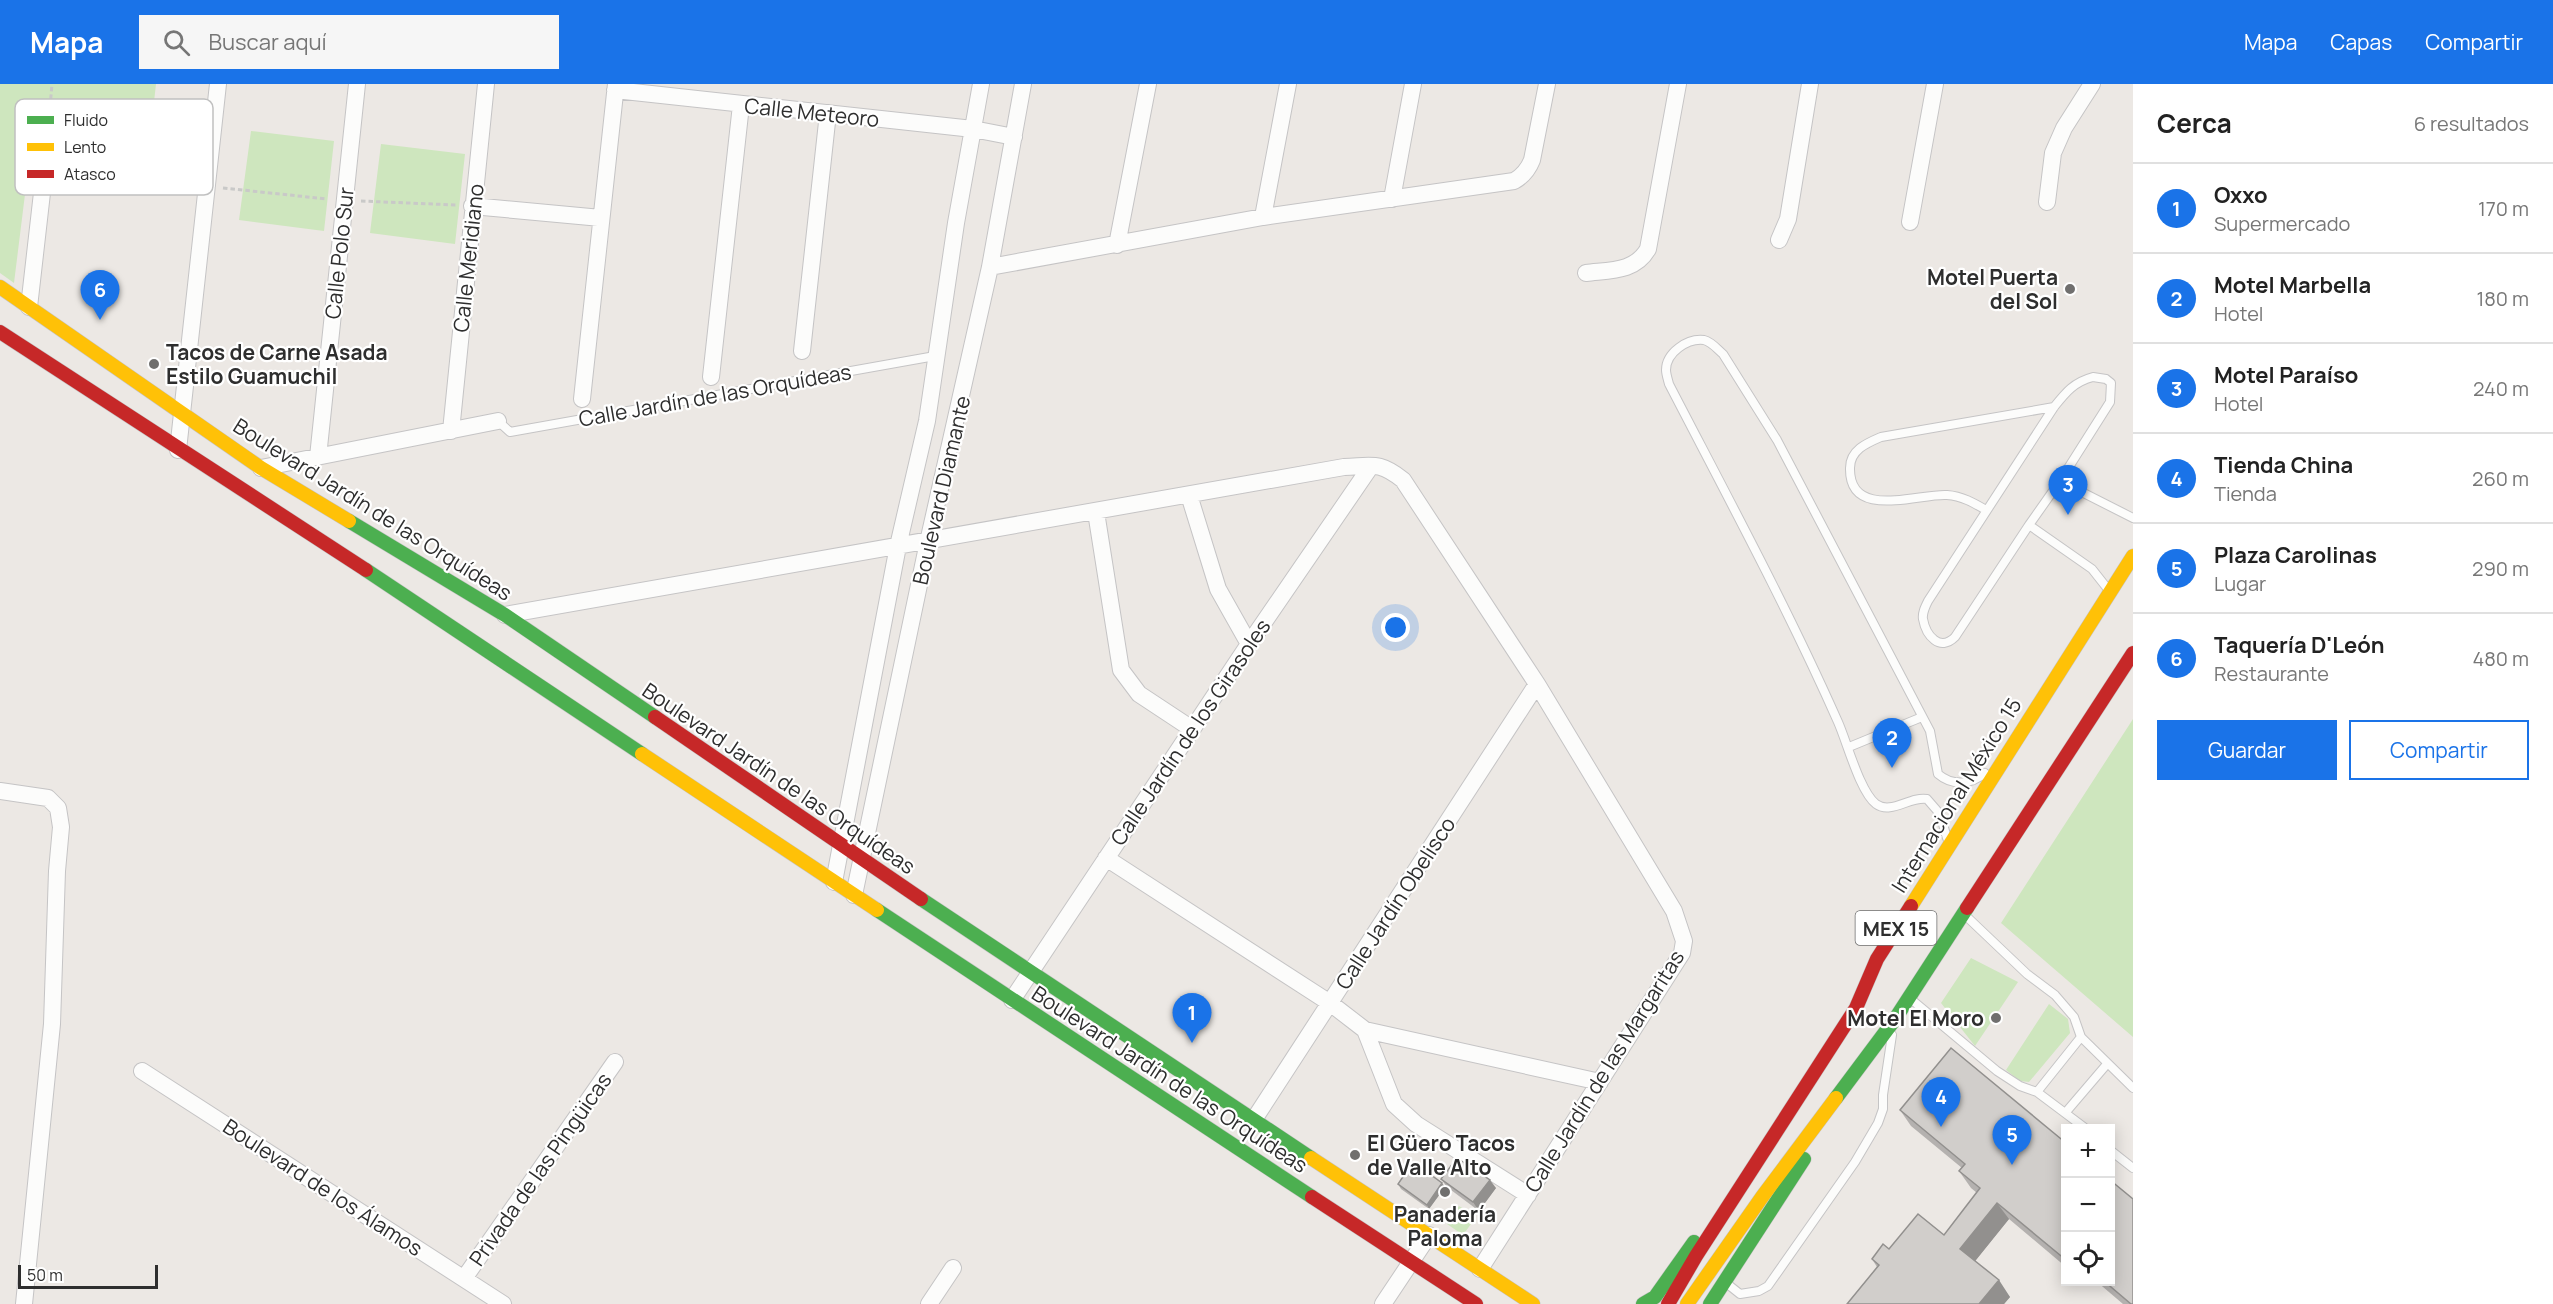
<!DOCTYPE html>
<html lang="es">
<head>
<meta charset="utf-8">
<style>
  :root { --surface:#fff; --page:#f6f6f6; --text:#222; --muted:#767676; --line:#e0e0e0; --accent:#1a73e8 }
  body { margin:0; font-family:Manrope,sans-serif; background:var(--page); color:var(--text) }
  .controls { position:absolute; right:18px; bottom:18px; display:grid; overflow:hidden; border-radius:0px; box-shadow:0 3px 15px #0003 }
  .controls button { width:54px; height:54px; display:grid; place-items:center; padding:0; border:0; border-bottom:2px solid var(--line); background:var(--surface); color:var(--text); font:30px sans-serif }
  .scale { position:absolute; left:18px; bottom:15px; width:140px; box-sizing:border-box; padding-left:6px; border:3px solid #2e2e2e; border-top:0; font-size:16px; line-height:21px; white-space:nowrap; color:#2e2e2e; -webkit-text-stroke:4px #fff; paint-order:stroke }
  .you { position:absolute; left:1396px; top:544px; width:21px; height:21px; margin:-15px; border:4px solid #fff; border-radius:50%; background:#1a73e8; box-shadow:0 0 0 9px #1a73e833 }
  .badge { display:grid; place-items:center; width:39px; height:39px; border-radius:50%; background:var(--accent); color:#fff; font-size:20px; font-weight:700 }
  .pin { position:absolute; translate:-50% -50px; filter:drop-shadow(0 2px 3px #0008) }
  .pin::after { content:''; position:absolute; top:32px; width:21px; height:18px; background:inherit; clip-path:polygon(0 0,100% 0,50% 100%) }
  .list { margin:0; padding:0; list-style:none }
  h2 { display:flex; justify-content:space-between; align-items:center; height:78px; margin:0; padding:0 24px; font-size:26px }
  h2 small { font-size:20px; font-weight:400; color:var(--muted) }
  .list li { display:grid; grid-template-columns:39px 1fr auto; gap:18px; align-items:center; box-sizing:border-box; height:90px; padding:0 24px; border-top:2px solid var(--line) }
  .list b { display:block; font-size:22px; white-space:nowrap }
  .list p { margin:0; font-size:20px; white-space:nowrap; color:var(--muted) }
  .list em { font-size:20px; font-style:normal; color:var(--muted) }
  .actions { display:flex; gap:12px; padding:18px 24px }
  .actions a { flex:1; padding:14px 0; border:2px solid var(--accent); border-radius:0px; text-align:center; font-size:21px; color:var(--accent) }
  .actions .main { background:var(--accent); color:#fff }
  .icon { flex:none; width:33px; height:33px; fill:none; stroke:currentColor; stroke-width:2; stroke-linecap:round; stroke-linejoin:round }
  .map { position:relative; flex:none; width:2133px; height:1220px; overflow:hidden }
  header { display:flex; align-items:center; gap:36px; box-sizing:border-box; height:84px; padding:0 30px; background:var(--accent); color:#fff }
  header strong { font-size:28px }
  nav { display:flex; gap:33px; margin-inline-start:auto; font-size:21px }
  .search { width:420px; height:54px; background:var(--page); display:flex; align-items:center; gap:15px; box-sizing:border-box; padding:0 21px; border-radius:0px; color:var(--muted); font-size:22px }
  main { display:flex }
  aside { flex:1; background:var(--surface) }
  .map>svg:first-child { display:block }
  .green { fill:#cee6be }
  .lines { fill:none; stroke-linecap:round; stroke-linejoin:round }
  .lane-casing { stroke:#c5c4c5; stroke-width:10 }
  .street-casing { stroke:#c5c4c5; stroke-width:18 }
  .fast-casing { stroke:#c5c4c5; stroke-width:15 }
  .slow-casing { stroke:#c5c4c5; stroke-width:15 }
  .jam-casing { stroke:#c5c4c5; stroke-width:15 }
  .path { stroke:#c9c9c8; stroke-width:3; stroke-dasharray:4.5 3; stroke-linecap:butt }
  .lane { stroke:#fcfcfb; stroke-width:8 }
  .street { stroke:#fcfcfb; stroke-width:16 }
  .fast { stroke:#4caf50; stroke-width:14 }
  .slow { stroke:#ffc107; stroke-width:14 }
  .jam { stroke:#c62828; stroke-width:14 }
  .wall { fill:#b4b1af }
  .shaded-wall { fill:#92908e }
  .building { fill:#d1cecb; stroke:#92908e; stroke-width:1.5 }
  .poi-dot { fill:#706f6e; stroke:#fff; stroke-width:2 }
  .labels { text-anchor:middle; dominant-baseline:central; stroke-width:4.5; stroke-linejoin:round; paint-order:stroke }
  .shield { fill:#fff; stroke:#6d6d6d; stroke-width:1.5 }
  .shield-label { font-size:20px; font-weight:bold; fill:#2e2e2e }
  .street-label { font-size:21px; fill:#2e2e2e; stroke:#fff }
  .poi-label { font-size:21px; font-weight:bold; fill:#2e2e2e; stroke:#fff; text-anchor:end }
  .key { fill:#fff; stroke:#c0c0c0; stroke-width:1.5 }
  .key-label { font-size:16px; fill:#2e2e2e }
</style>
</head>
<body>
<header>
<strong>Mapa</strong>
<div class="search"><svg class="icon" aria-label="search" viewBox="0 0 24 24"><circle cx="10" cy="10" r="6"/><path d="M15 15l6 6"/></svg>Buscar aquí</div>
<nav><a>Mapa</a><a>Capas</a><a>Compartir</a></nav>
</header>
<main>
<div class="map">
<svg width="2133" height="1220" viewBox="0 0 2133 1220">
  <rect width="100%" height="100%" fill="#ece8e4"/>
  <path class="green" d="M0,0h156l-10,89 -117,-11 -15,121 -14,-10z
    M251,47l83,10 -10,90 -85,-11z
    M381,60l84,10 -10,90 -85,-11z
    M2133,635v318l-132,-114z
    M1971,874l47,24 -43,64 -34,-43z
    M2049,920l19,15 2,14 -41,49 -9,-1 -14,-11z
    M1459,1122l17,11 -13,18 -16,-11z"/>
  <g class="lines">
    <g class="lane-casing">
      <path id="lane" d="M2093,293l13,2 5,4 -1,19 -50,79 -31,44 -74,112c-15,15 -29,-1 -32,-18 -1,-6 2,-12 5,-18l126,-194c12,-15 20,-25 39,-30z
        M498,337l12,11 425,-76
        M2060,397l73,37
        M1986,426c-12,-7 -24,-14 -39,-15 -28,-2 -98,26 -97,-27 0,-18 17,-25 31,-31l173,-30
        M2029,441l63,44 15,19
        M1849,663l73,-30
        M1947,754l-7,-24 -13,-15c-17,-3 -36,16 -51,5 -16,-12 -29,-62 -38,-82 -51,-115 -111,-226 -169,-338 -1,-4 -3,-10 -3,-14 0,-17 21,-32 38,-30 8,2 13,9 19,14l54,86 153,291 8,43c14,12 33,11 47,-1
        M1966,832l61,58 28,21 19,22 7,20 52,51
        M1912,916l85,71 23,15 17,6 48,36
        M2037,1008l44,-55
        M2066,1028l41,-48
        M2110,1066l23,18
        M1725,1198l15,12 19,-3 9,-5 87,-124 23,-39 5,-14v-14l9,-60"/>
    </g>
    <g class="street-casing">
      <path id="street" d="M615,6l358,39 41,8
        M1392,115l21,-115
        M2047,118l6,-49 11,-25 28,-44
        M472,122l129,12
        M1263,133l25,-133
        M1910,138l25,-138
        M1779,156l9,-21 22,-135
        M1117,161l31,-161
        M990,183l273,-50 251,-36c9,-5 14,-11 18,-21l15,-76
        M1586,189c24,-3 49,-1 62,-24l30,-165
        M29,223l14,-123 164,2
        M802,267l26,-238
        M711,293l30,-272
        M582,315l34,-315
        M451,347l35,-347
        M178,366l40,-366
        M318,373l39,-373
        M261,384l237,-47
        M1189,411l29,94 31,55
        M1096,428l25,158 18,24 53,35
        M505,531l839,-148c29,-1 35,-6 59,13l134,204 137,227 10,30 -2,12 -202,316
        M0,707l48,7 10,10 3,19 -4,44 -5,153 -28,280
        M1106,774l224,145 35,27 29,74 22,20 112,71
        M834,798l64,-336 29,-125 29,-198 25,-139
        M854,811l74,-353 62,-275 33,-183
        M1012,916l237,-356 122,-178
        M1365,946l235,52
        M142,987l361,233
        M1253,1037l284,-437
        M465,1193l150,-215
        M929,1220l24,-36
        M1383,1220l46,-69"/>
    </g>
    <g class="fast-casing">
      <path id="fast" d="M349,437l156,94 150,102
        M366,486l276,184
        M921,815l390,259
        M877,826l435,287
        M1836,1014l59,-79 72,-111
        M1643,1220l12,-7 39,-55
        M1710,1220l94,-145"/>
    </g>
    <g class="slow-casing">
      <path id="slow" d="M0,203l261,181 88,53
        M642,670l235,156
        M1911,822l222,-350
        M1311,1074l222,146
        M1687,1220l75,-107 74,-99"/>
    </g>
    <g class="jam-casing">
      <path id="jam" d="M0,248l366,238
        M655,633l266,182
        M1967,824l166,-255
        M1312,1113l164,107
        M1668,1220l28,-48 160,-248 21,-49 34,-53"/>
    </g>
    <path class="path" d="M45,82l7,-82
      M223,104l104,11
      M361,117l95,4"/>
    <use href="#lane" class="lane"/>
    <use href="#street" class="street"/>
    <use href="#fast" class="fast"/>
    <use href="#slow" class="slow"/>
    <use href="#jam" class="jam"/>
  </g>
  <path class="wall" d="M1900,1026l166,33v124l-57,-48 -34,42 35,36 -6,7h-157l30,-37 -5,-8 17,-10 55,-14 33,-42 -6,-5 -12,-17 3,-3 -51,-42z
    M1441,1095l55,9 -17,23 -32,-24z
    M1398,1100l47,3 -16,22 -28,-20z
    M2096,1197h14l23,23h-10z"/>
  <path class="shaded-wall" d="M1490,1096l6,8 -17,23 -6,-9z
    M1442,1099l3,4 -16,22 -2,-4z
    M1997,1119l12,16 -37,46 -12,-16z
    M1999,1196l11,17 -6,7h-25z"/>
  <path class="building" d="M1951,964l115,95v117l-69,-57 -37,46 39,31 -20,24h-132l32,-39 -7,-6 11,-15 6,5 29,-35 26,21 36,-47 -21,-17 6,-7 -65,-54z
    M1457,1074l33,22 -17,22 -32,-23z
    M1413,1078l29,21 -15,22 -29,-21z
    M2110,1096l23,19v105h-2l-27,-23h6z"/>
  <g class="poi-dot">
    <circle cx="2070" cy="205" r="6"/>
    <circle cx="154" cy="280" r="6"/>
    <circle cx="1996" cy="934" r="6"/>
    <circle cx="1355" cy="1071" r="6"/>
    <circle cx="1445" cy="1108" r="6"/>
  </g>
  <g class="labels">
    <rect class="shield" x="1855.5" y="827" width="81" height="34" rx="4.5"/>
    <g class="shield-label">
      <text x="1896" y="844">MEX 15</text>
    </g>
    <g class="street-label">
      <text transform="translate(812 28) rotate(6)">Calle Meteoro</text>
      <text transform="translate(339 169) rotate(-84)">Calle Polo Sur</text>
      <text transform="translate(468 174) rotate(-84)">Calle Meridiano</text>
      <text transform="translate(715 311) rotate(-10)">Calle Jardín de las Orquídeas</text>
      <text transform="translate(941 406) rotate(-77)">Boulevard Diamante</text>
      <text transform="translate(373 425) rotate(32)">Boulevard Jardín de las Orquídeas</text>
      <text transform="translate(1190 648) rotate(-56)">Calle Jardín de los Girasoles</text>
      <text transform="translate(779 694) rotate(34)">Boulevard Jardín de las Orquídeas</text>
      <text transform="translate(1956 711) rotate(-58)">Internacional México 15</text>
      <text transform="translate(1395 819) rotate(-57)">Calle Jardín Obelisco</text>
      <text transform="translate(1604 987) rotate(-58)">Calle Jardín de las Margaritas</text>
      <text transform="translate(1170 995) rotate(33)">Boulevard Jardín de las Orquídeas</text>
      <text transform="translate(540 1085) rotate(-55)">Privada de las Pingüicas</text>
      <text transform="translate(323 1103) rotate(33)">Boulevard de los Álamos</text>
    </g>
    <g class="poi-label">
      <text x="2058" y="193">Motel Puerta<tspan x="2058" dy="24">del Sol</tspan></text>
      <text x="166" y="268" text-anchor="start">Tacos de Carne Asada<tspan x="166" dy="24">Estilo Guamuchil</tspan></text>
      <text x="1984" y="934">Motel El Moro</text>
      <text x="1367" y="1059" text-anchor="start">El Güero Tacos<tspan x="1367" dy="24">de Valle Alto</tspan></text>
      <text x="1445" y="1130" text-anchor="middle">Panadería<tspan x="1445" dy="24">Paloma</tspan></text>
    </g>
  </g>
  <rect x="15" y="15" width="198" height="96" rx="9" class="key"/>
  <rect x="27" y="32" width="27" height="8" fill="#4caf50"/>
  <rect x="27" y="59" width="27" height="8" fill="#ffc107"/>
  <rect x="27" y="86" width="27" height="8" fill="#c62828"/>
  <g class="key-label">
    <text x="64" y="42">Fluido</text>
    <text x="64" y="69">Lento</text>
    <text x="64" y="96">Atasco</text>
  </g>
</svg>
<div class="controls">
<button>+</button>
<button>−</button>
<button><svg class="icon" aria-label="locate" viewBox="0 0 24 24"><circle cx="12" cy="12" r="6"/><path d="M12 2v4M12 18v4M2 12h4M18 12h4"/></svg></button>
</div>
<div class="scale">50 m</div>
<div class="you"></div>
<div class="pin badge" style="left:1192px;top:959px">1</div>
<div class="pin badge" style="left:1892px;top:684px">2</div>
<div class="pin badge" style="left:2068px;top:431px">3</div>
<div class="pin badge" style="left:1941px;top:1043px">4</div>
<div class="pin badge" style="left:2012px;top:1081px">5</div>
<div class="pin badge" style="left:100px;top:236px">6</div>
</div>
<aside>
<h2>Cerca<small>6 resultados</small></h2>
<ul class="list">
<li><span class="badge">1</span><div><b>Oxxo</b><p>Supermercado</p></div><em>170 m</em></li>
<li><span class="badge">2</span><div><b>Motel Marbella</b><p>Hotel</p></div><em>180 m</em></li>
<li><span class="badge">3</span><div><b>Motel Paraíso</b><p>Hotel</p></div><em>240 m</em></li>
<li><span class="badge">4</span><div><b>Tienda China</b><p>Tienda</p></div><em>260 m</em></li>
<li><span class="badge">5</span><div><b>Plaza Carolinas</b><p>Lugar</p></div><em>290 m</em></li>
<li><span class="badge">6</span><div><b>Taquería D'León</b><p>Restaurante</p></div><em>480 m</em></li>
</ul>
<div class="actions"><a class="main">Guardar</a><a>Compartir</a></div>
</aside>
</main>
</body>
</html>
